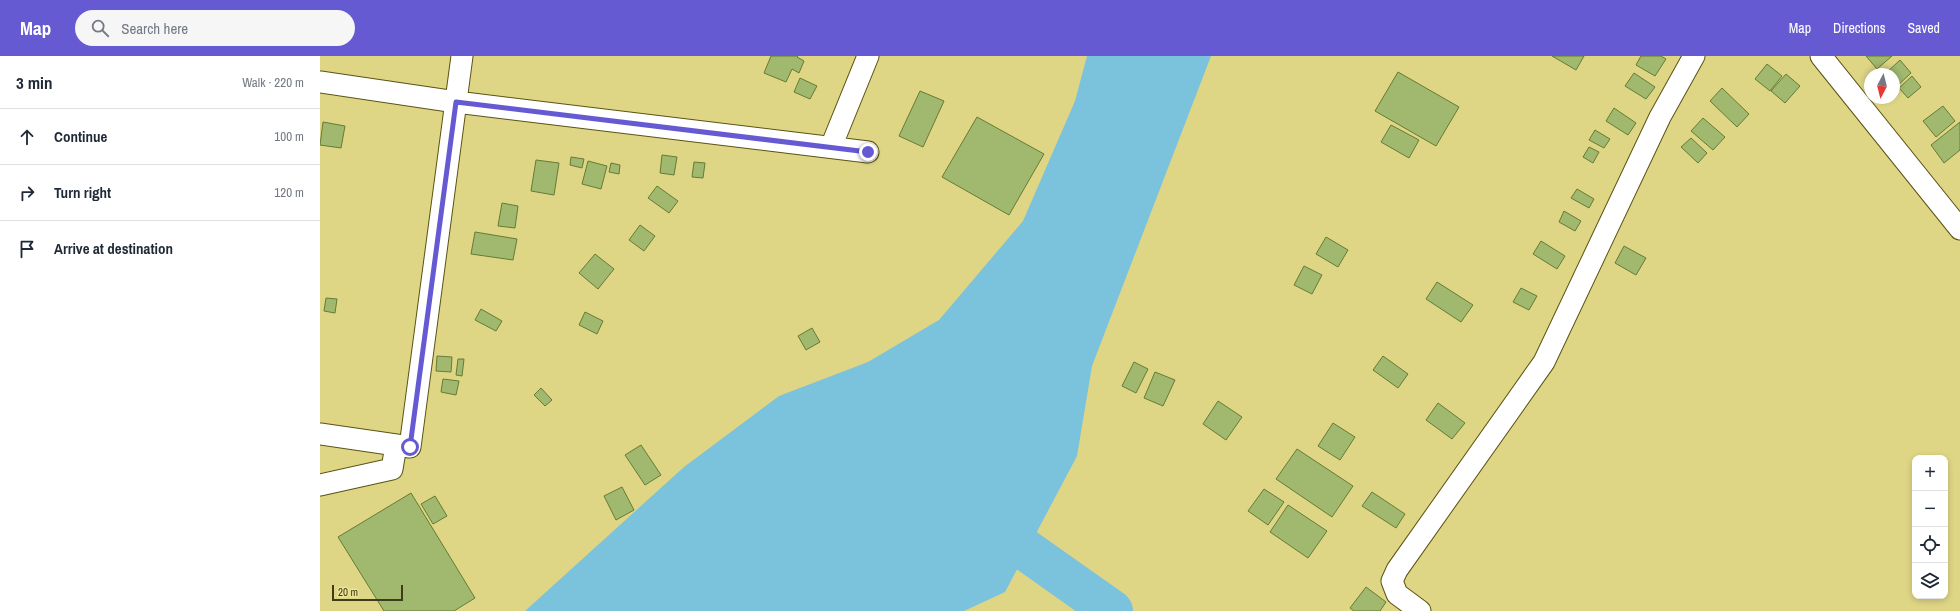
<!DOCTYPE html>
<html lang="en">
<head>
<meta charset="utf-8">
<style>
  :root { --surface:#fff; --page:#f6f6f7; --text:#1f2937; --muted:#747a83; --line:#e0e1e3; --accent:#665ad3 }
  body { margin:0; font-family:"Archivo Narrow",sans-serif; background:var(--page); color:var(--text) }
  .controls { position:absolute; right:12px; bottom:12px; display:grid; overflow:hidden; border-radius:8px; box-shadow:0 2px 6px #0003 }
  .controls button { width:36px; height:36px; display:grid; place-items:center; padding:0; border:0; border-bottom:1px solid var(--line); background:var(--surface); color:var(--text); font:20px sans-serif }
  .compass { position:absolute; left:1544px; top:12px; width:36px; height:36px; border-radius:50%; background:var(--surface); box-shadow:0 2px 6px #0003; rotate:187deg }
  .scale { position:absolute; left:12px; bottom:10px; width:71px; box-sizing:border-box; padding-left:4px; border:2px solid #3f3c1a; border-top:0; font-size:11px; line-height:14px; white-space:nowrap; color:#3f3c1a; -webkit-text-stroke:3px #ebe392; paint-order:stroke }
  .stop { position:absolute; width:12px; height:12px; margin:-9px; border:3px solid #665ad3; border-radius:50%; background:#fff }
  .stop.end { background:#665ad3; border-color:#fff; box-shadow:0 1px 4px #0008 }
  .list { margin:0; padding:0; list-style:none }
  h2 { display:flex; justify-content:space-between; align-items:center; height:52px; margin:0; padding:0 16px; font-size:17px }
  h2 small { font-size:13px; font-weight:400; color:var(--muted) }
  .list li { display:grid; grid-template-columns:26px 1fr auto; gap:12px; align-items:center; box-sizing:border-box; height:56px; padding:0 16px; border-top:1px solid var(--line) }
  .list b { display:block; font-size:15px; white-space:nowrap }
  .list em { font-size:13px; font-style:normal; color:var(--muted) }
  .icon { flex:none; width:22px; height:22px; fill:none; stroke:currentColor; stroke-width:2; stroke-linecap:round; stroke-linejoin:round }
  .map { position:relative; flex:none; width:1640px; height:555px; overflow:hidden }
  header { display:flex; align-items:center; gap:24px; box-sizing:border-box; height:56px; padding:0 20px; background:var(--accent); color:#fff }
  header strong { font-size:19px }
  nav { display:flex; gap:22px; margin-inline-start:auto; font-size:14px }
  .search { width:280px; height:36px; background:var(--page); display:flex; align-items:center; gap:10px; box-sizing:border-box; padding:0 14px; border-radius:22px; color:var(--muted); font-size:15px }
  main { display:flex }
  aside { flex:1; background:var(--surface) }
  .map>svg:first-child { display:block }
  .water { fill:#7bc2dc }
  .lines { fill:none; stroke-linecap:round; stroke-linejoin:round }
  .river { stroke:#7bc2dc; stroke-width:42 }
  .building { fill:#a1b96f; stroke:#667b33 }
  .street-casing { stroke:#5a5314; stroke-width:23 }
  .street { stroke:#fff; stroke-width:21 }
  .route { stroke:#665ad3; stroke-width:5 }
</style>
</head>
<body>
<header>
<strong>Map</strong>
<div class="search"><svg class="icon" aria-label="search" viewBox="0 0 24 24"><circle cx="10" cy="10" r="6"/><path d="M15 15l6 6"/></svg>Search here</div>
<nav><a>Map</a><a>Directions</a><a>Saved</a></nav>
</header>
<main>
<aside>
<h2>3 min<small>Walk · 220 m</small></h2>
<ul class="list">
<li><svg class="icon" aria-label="ahead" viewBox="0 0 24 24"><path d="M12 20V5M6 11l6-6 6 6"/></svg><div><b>Continue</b></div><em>100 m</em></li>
<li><svg class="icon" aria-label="right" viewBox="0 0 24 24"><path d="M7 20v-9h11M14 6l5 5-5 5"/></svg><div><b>Turn right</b></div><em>120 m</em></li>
<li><svg class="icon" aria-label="arrive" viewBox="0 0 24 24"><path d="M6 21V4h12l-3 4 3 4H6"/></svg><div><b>Arrive at destination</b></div></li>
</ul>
</aside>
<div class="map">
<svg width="1640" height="555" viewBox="0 0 1640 555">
  <rect width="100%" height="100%" fill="#ded585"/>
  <path class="water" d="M767,0h124l-119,310 -15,90 -72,136 -41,19h-439l159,-144 95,-71 89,-34 71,-42 84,-99 52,-120z"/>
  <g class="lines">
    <path class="river" d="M659,461l133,94"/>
  </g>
  <path class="building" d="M451,0h27l-1,1 7,4 -5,12 -7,-4 -6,13 -22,-9z
    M1232,0h32l-8,14z
    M1321,0h20l5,3 -11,17 -19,-11z
    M1546,0h26l-15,13z
    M1580,4l11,13 -17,16v-15h-9z
    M1447,8l15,12 -12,15 -15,-12z
    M1078,16l61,35 -23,39 -61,-35z
    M1314,17l21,14 -9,12 -21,-13z
    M1466,18l14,12 -15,17 -14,-12z
    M1592,20l9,11 -13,11 -9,-10z
    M480,22l17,8 -7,13 -16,-7z
    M1402,32l27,26 -12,13 -27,-26z
    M600,35l24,10 -21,46 -24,-11z
    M1623,50l12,15 -19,16 -13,-16z
    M1294,52l22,15 -8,12 -22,-14z
    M657,61l67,37 -35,61 -67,-38z
    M1383,62l22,19 -12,13 -22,-19z
    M3,66l22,4 -4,22 -21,-3z
    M1640,66v28l-16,13 -13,-18z
    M1071,69l28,15 -10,18 -28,-16z
    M1275,74l15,9 -6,9 -15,-8z
    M1371,82l16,15 -9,10 -17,-16z
    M1269,91l10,5 -6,11 -10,-6z
    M342,99l15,2 -3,18 -14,-2z
    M251,101l13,2 -2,9 -12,-3z
    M216,104l23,3 -5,32 -23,-4z
    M268,105l19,5 -6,23 -19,-5z
    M374,106l11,1 -2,15 -11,-1z
    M291,107l9,2 -1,9 -10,-2z
    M337,130l21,15 -9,12 -21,-15z
    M1257,133l17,10 -5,9 -18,-10z
    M182,147l16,3 -3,22 -17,-2z
    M1244,155l17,10 -6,10 -16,-9z
    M320,169l15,11 -11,15 -15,-11z
    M155,176l42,7 -4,21 -42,-6z
    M1006,181l22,13 -10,17 -22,-13z
    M1221,185l24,15 -8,13 -24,-15z
    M1304,190l22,12 -10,17 -21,-12z
    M275,198l19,15 -16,20 -19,-16z
    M984,210l18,9 -10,19 -18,-9z
    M1117,226l36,23 -12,17 -35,-23z
    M1201,232l16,8 -8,14 -16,-8z
    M6,242l11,1 -2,14 -11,-2z
    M161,253l21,12 -6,10 -21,-11z
    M265,256l18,9 -6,13 -18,-9z
    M492,272l8,14 -14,8 -8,-14z
    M117,300l15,1 -1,15 -15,-1z
    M1063,300l25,18 -10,14 -25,-18z
    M138,303h6l-2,17 -6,-1z
    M814,306l14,7 -12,24 -14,-7z
    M835,316l20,8 -12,26 -19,-8z
    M123,323l16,2 -3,14 -15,-3z
    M221,332l11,12 -7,6 -11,-11z
    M898,345l24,16 -16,23 -23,-16z
    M1118,347l27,20 -13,16 -26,-19z
    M1013,367l22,14 -15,23 -22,-14z
    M321,389l20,30 -16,10 -20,-30z
    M977,393l56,37 -21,31 -56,-38z
    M302,431l12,23 -18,10 -12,-24z
    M944,433l20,13 -16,23 -20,-14z
    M1052,436l33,22 -9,14 -34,-22z
    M91,437l64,105 -21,13h-70l-46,-74z
    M115,440l12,20 -14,8 -12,-20z
    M968,449l39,26 -19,27 -38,-26z
    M1046,531l20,15 -6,9h-26l-4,-3z"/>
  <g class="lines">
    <g class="street-casing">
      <path id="street" d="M1501,0l139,173
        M0,26l136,20 412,50
        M511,91l37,-91
        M0,378l90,13 52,-391
        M0,429l72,-16 4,-24
        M1100,555l-23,-17 -5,-13 5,-11 147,-208 116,-245 34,-61"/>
    </g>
    <use href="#street" class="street"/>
  </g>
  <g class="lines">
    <path class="route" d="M90,391l46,-345 412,50"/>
  </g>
</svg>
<div class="controls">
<button>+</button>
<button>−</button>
<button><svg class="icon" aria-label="locate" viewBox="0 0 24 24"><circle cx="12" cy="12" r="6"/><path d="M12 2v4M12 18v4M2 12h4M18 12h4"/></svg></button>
<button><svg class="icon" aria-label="layers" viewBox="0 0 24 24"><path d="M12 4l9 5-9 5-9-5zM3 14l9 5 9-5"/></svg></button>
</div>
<svg class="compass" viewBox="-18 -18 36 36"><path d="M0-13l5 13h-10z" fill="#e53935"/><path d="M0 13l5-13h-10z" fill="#747a83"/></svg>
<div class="scale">20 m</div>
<div class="stop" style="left:90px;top:391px"></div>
<div class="stop end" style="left:548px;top:96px"></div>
</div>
</main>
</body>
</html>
